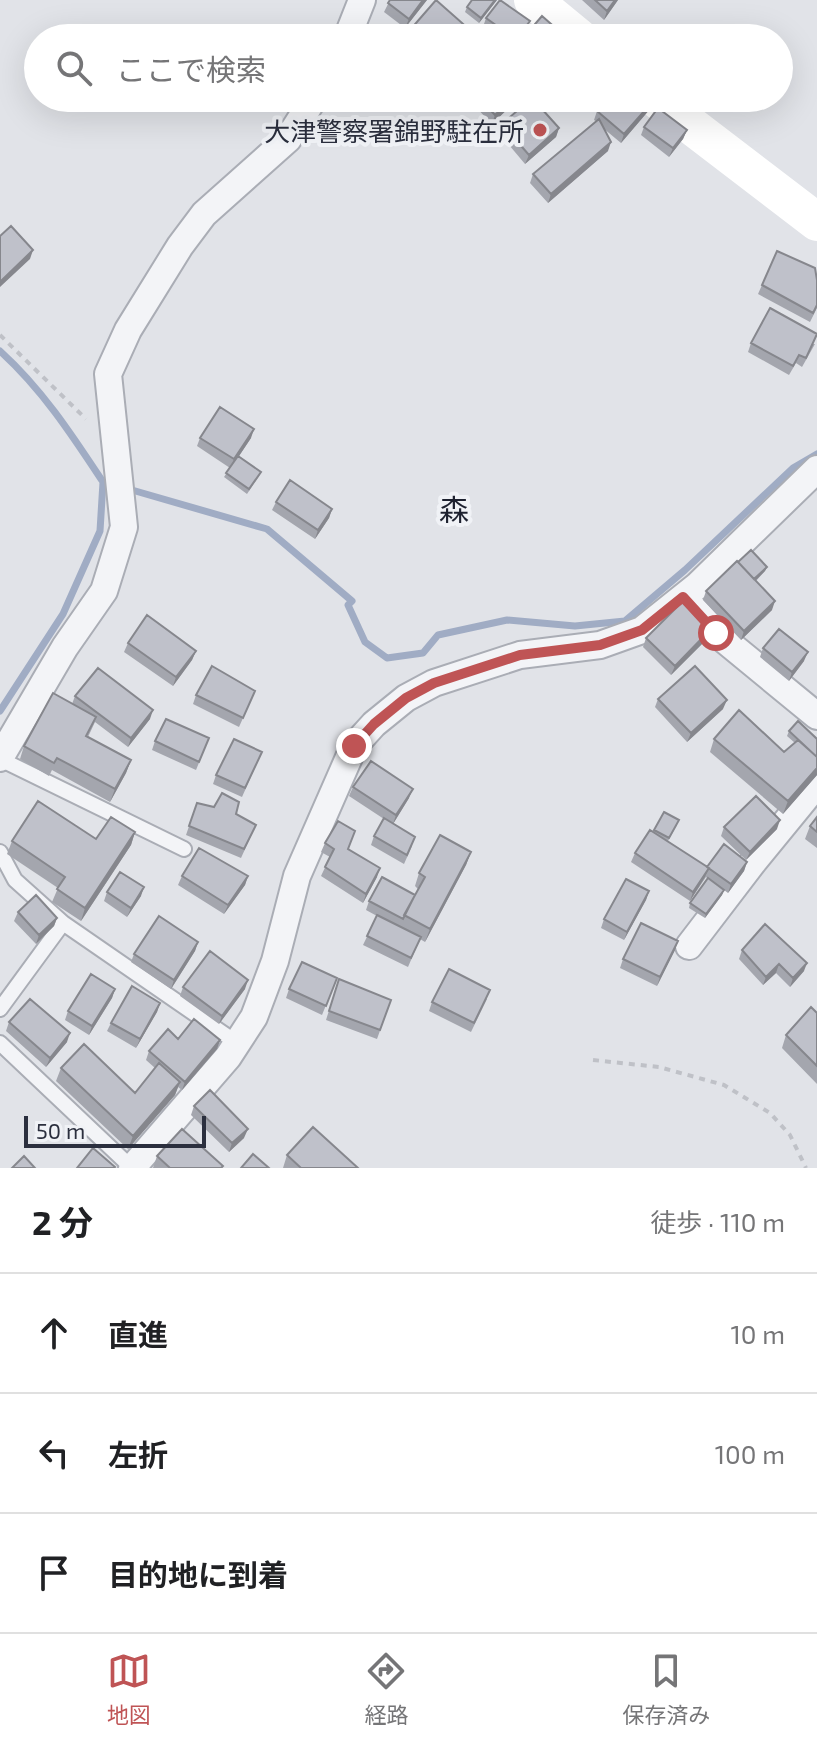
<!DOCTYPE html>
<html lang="ja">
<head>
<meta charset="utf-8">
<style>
  :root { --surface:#fff; --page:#f6f6f6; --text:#202124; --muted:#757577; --line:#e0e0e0; --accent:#bf5455 }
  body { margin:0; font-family:"Exo 2","Noto Sans JP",sans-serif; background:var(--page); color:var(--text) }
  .scale { position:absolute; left:24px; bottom:20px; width:182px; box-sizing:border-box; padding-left:8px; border:4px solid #2b2f3e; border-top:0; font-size:22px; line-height:28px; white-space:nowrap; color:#2b2f3e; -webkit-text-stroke:6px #f0f2f6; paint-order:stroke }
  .stop { position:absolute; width:24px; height:24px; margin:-18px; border:6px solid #bf5455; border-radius:50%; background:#fff }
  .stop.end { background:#bf5455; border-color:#fff; box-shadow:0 2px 8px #0008 }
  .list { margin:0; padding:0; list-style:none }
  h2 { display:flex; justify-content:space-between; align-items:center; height:104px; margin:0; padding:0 32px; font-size:34px }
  h2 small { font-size:26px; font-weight:400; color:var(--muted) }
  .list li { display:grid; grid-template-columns:52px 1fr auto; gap:24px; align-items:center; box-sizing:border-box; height:120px; padding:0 32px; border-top:2px solid var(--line) }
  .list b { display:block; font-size:30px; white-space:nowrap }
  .list em { font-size:26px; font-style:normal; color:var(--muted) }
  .icon { flex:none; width:44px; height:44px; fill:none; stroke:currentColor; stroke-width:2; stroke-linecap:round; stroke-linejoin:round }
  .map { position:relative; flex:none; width:817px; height:1168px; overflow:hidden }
  .search { position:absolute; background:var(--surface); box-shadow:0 8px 32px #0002; left:24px; right:24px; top:24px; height:88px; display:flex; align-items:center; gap:20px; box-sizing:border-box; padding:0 28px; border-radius:44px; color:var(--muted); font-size:30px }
  .sheet { height:464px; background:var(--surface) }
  nav { display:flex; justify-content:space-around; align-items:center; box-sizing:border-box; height:112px; border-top:2px solid var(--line); background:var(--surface); font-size:22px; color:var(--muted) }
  nav a { display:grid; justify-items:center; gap:4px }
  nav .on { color:var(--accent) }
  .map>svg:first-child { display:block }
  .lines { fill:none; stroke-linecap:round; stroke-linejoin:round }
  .stream { stroke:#a0acc4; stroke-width:7 }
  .service-casing { stroke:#aaadb5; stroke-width:18 }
  .minor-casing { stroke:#aaadb5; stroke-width:30 }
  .path { stroke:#bfc1c7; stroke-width:4; stroke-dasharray:6 6; stroke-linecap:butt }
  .service { stroke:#f3f4f7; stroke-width:14 }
  .minor { stroke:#f3f4f7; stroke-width:26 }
  .secondary { stroke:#fff; stroke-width:38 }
  .wall { fill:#a4a6ae }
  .shaded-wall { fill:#86878d }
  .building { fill:#bfc1ca; stroke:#86878d; stroke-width:2 }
  .route { stroke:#bf5455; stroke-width:10 }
  .poi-dot { fill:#bf5455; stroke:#f0f2f6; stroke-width:3 }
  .labels { text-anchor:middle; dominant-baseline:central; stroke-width:8; stroke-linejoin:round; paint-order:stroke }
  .poi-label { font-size:26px; fill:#2b2f3e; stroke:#f0f2f6; text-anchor:end }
  .quarter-label { font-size:30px; fill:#1d212f; stroke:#f0f2f6 }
</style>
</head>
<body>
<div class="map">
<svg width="817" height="1168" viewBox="0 0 817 1168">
  <rect width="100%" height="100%" fill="#e1e3e8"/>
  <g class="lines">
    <path class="stream" d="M0,351c42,38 72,84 103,131l10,2
      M125,488l142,41 85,72 -4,4 17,37 22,16 36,-5 15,-18 69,-15 68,6 50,-5 60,-51 108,-102 24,-14
      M0,711l63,-97 37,-83 3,-49"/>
    <g class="service-casing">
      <path id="service" d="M0,759l184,90
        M0,852l15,28 48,43 174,120
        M0,1009l63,-86
        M0,1043l132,125"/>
    </g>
    <g class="minor-casing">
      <path id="minor" d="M347,38l15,-38
        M683,597l33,36 101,83
        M0,758l65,-111 39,-56 20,-64 -16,-153 20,-44 52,-84 24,-32 84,-75 26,-41
        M689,946l65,-85 63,-77
        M132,1168l96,-111 26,-40 21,-56 22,-85 57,-130 20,-22 32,-26 28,-15 86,-28 80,-10 42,-15 55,-44 120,-117"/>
    </g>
    <path class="path" d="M0,335l86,84
      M593,1060l66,7 65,18 46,28 20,22 16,33"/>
    <use href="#service" class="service"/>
    <use href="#minor" class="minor"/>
    <path class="secondary" d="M533,0l46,38
      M655,98l162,124"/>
  </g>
  <path class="wall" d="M390,0h37l-22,28 -21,-16z
    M497,0l-18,23 -14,-11 2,-5z
    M582,0h36l-14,20z
    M486,18l40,12 -5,8h-22l-16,-11z
    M410,30h60l-3,8h-59z
    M467,98h52l-27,26z
    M654,100l-4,9 -29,34 -18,-15 5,23 -60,52 -18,-20 3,-9 64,-52 -3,-2 3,-9z
    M502,124l57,4 -3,9 -31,27 -26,-31z
    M644,127l43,3 -4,9 -14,18 -28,-22z
    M817,280v28l-7,14 -52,-28 4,-9z
    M751,343l64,1 -13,23 -6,-4 -7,12 -41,-23z
    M200,438h51l-12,18 22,16 -2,4 -12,18 -23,-17 6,-9 -33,-22z
    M276,502l56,7 -3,9 -14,21 -43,-29z
    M767,567l-2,4 -9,10 16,29 -31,30 -38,-40 3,-9z
    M710,630l-3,9 -36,36 -28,-28 3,-9z
    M128,643l68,8 -4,9 -19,26 -49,-34z
    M763,648l41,13 -15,20 -29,-24z
    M255,691l-16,36 -46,-23 3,-9z
    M75,696l75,23 -22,28 -33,-25 -7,15 43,23 -5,13 -16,29 -58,-32 -3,6 -29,-17 4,-13 48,-42z
    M658,699l65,10 -36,33 -32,-35z
    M789,731l28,8v36l-34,39 -73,-62 4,-13 70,13 11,-9 -8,-7z
    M209,738l-13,32 -44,-20 3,-9z
    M262,752l-20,45 -29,-13 3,-9z
    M353,787l56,11 -16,26 19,22 -8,18 -33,-19 3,-9 10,-17 -35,-23z
    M197,803l39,11 20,11 -15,33 -55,-23z
    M664,812l13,13 -9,16 39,26 40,-5 -3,9 -16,22 -4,-3 -2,5 -17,23 -16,-10 1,-5 18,-24 -2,-2 -16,24 -59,-39 4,-9 18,-21z
    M817,817v31l-12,-9 5,-13z
    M724,827l53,2 -31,31 -25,-24z
    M135,832l-4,13 -50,76 -29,-19 6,-14 -51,-34 5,-13 84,-2z
    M325,843l23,6 29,28 -14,26 -42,-27 9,-19 -9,-5z
    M471,852l-5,13 -41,77 -5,-3 -12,28 -45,-22 14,-29 -11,-6 3,-9 46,-6 3,-6 -3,-3 4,-13z
    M182,876h66l-3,9 -21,29 -46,-29z
    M649,891l-3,9 -22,40 -23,-12 3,-9z
    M107,892l34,4 -14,21 -23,-16z
    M18,912l39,6 -3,8 -18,18 -22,-23z
    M198,942l-3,9 -24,38 -40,-27 3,-8z
    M675,950l-18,36 -37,-18 3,-9z
    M742,950l62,21 -14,16 -14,-14 -13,12 -24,-26z
    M337,978l-15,37 -36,-17 3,-9z
    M339,979l52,21 -14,39 -51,-19z
    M183,987l62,2 -26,35 -39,-28z
    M115,989l-3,9 -23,37 -24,-15 3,-9z
    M487,999l-16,33 -42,-21 3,-9z
    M160,1003l-3,9 -21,36 -29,-17 4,-8z
    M817,1013v71l-35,-36 4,-13z
    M9,1022l58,20 -21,25 -40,-36z
    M178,1039l42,1 -3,9 -35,41 -4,-3 -3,8 -47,54 -72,-68 5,-13 74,25 20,-25 -9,-8 3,-9z
    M194,1106l50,32 -15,14 -38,-37z
    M287,1155l71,13h-75z
    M157,1156l66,10 -1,2h-69z"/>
  <path class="shaded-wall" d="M423,0h4l-22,28 4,-9z
    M495,0h2l-18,23 2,-5z
    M615,0h3l-14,20 3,-9z
    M530,21l-4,9 -5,8h-4z
    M513,98h6l-27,26 3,-9z
    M654,100l-4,9 -29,34 3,-9z
    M559,128l-3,9 -31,27 4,-9z
    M687,130l-4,9 -14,18 4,-9z
    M611,142l-3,9 -60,52 3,-9z
    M33,250l-3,9 -30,28v-5z
    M254,429l-3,9 -20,30 3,-9z
    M332,509l-3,9 -14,21 3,-9z
    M767,567l-2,4 -13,13 2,-4z
    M775,601l-3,9 -31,30 3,-9z
    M710,630l-3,9 -36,36 4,-9z
    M196,651l-4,9 -19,26 3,-9z
    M808,652l-4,9 -15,20 3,-9z
    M727,700l-4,9 -36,33 4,-9z
    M153,710l-3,9 -22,28 3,-9z
    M131,760l-5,13 -16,29 5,-13z
    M817,768v7l-34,39 5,-13z
    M413,789l-4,9 -16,26 3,-9z
    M780,820l-3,9 -31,31 4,-8z
    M135,832l-4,13 -50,76 4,-13z
    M471,852l-5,13 -41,77 5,-13z
    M747,862l-3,9 -16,22 3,-9z
    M380,868l-3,9 -14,26 3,-9z
    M709,868l-4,9 -15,24 3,-9z
    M248,876l-3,9 -21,29 4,-9z
    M144,887l-3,9 -14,21 4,-9z
    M724,890l-2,5 -17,23 1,-4z
    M649,891l-3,9 -22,40 3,-8z
    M57,918l-3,8 -18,18 3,-9z
    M678,941l-3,9 -18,36 3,-9z
    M198,942l-3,9 -24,38 3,-9z
    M807,963l-3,8 -14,16 3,-9z
    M779,964l-3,9 -13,12 3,-8z
    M248,980l-3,9 -26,35 3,-8z
    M115,989l-3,9 -23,37 3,-9z
    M160,1003l-3,9 -21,36 4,-9z
    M70,1033l-3,9 -21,25 4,-9z
    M220,1040l-3,9 -35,41 3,-8z
    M180,1082l-5,13 -47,54 5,-13z
    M248,1129l-4,9 -15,14 3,-9z"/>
  <path class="building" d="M390,0h33l-14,19 -21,-16z
    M436,0l34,30 -7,8h-44l-9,-8z
    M472,0h23l-14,18 -14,-11z
    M500,0l30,21 -13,17h-3l-28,-20z
    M595,0h20l-8,11z
    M542,16l25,22h-44z
    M479,98h34l-18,17z
    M532,98l27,30 -30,27 -27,-31z
    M609,98h42l3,2 -30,34 -27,-23z
    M658,108l29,22 -14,18 -29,-21z
    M599,119l12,23 -60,52 -18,-20z
    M11,226l22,24 -33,32v-46z
    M777,251l38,17 2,12v25l-4,8 -51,-28z
    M770,308l47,26 -11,24 -7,-3 -6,11 -42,-23z
    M220,407l34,22 -20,30 -34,-21z
    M238,456l23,16 -12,17 -23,-16z
    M290,480l42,29 -14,21 -42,-28z
    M751,550l16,17 -13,12 -16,-17z
    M737,561l38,40 -31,30 -38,-40z
    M682,602l28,28 -35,36 -29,-28z
    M147,615l49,36 -20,26 -48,-34z
    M779,629l29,23 -16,20 -29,-24z
    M212,666l43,25 -12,27 -47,-23z
    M695,666l32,34 -36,33 -33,-34z
    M98,668l55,42 -22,28 -56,-42z
    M53,693l43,24 -10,19 45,24 -16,29 -58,-31 -3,5 -30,-17z
    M739,710l45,42 14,-12 19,17v11l-29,33 -74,-62z
    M166,719l43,19 -10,24 -44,-21z
    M798,721l19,18v18l-28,-26z
    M234,739l28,13 -17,36 -29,-13z
    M371,761l42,28 -17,26 -43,-28z
    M222,793l17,9 -3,12 20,11 -12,24 -55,-23 8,-23 17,4z
    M756,796l24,24 -30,32 -26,-25z
    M38,801l58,38 15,-22 24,15 -50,76 -28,-19 8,-12 -53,-36z
    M664,812l15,8 -10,18 -15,-8z
    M817,817v15l-7,-6z
    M384,818l31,19 -8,18 -33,-19z
    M338,821l17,10 -7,18 32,19 -14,26 -41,-27 9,-18 -9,-6z
    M650,830l59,38 -16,24 -58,-39z
    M440,835l31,17 -41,77 -26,-14 21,-38 -6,-4z
    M724,844l23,18 -16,22 -24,-17z
    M199,848l49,28 -20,29 -46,-29z
    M120,872l24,15 -13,21 -24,-16z
    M382,877l33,18 -12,24 -34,-18z
    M708,878l16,12 -18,24 -16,-11z
    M626,879l23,12 -22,41 -23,-13z
    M36,895l21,23 -18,17 -21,-23z
    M377,915l44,22 -10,21 -44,-22z
    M159,916l39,26 -24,38 -40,-26z
    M641,923l37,18 -18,36 -37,-18z
    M765,924l42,39 -14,15 -14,-14 -13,13 -24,-27z
    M210,951l38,29 -26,36 -39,-29z
    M302,962l35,16 -11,28 -37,-17z
    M449,969l41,21 -16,33 -42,-21z
    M91,974l24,15 -23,37 -24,-15z
    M339,979l52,21 -11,30 -51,-19z
    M132,986l28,17 -20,36 -29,-16z
    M30,999l40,34 -20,25 -41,-36z
    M811,1007l6,6v53l-31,-31z
    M194,1019l26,21 -35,42 -36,-31 19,-22 10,10z
    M84,1044l51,49 24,-30 21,19 -47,54 -72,-68z
    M210,1090l38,39 -16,14 -38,-37z
    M313,1127l45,41h-57l-14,-13z
    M182,1129l41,37 -2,2h-51l-13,-12z
    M93,1148l22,19 -1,1h-37z
    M253,1154l16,14h-28z
    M24,1156l11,12h-23z"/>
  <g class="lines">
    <path class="route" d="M354,746l20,-22 32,-26 28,-15 86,-28 80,-10 42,-15 41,-33 33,36"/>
  </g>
  <circle class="poi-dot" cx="540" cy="130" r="8"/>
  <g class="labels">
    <g class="poi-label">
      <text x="524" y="130">大津警察署錦野駐在所</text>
    </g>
    <g class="quarter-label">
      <text x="454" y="509">森</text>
    </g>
  </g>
</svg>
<div class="scale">50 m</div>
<div class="stop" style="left:716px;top:633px"></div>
<div class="stop end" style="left:354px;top:746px"></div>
<div class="search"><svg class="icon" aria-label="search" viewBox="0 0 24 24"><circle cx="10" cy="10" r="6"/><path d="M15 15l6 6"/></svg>ここで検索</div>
</div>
<section class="sheet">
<h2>2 分<small>徒歩 · 110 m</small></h2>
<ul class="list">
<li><svg class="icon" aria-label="ahead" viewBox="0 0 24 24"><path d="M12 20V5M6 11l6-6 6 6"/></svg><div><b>直進</b></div><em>10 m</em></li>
<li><svg class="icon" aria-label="left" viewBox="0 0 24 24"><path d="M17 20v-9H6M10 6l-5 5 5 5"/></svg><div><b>左折</b></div><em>100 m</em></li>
<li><svg class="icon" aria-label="arrive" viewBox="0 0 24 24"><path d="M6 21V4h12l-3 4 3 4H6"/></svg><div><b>目的地に到着</b></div></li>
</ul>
</section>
<nav>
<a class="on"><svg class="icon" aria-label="map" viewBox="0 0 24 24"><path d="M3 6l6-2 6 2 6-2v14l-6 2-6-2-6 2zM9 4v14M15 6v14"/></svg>地図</a>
<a><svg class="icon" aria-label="directions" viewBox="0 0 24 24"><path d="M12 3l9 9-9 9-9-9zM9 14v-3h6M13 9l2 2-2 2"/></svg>経路</a>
<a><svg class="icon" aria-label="saved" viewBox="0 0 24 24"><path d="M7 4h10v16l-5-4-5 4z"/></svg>保存済み</a>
</nav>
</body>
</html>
